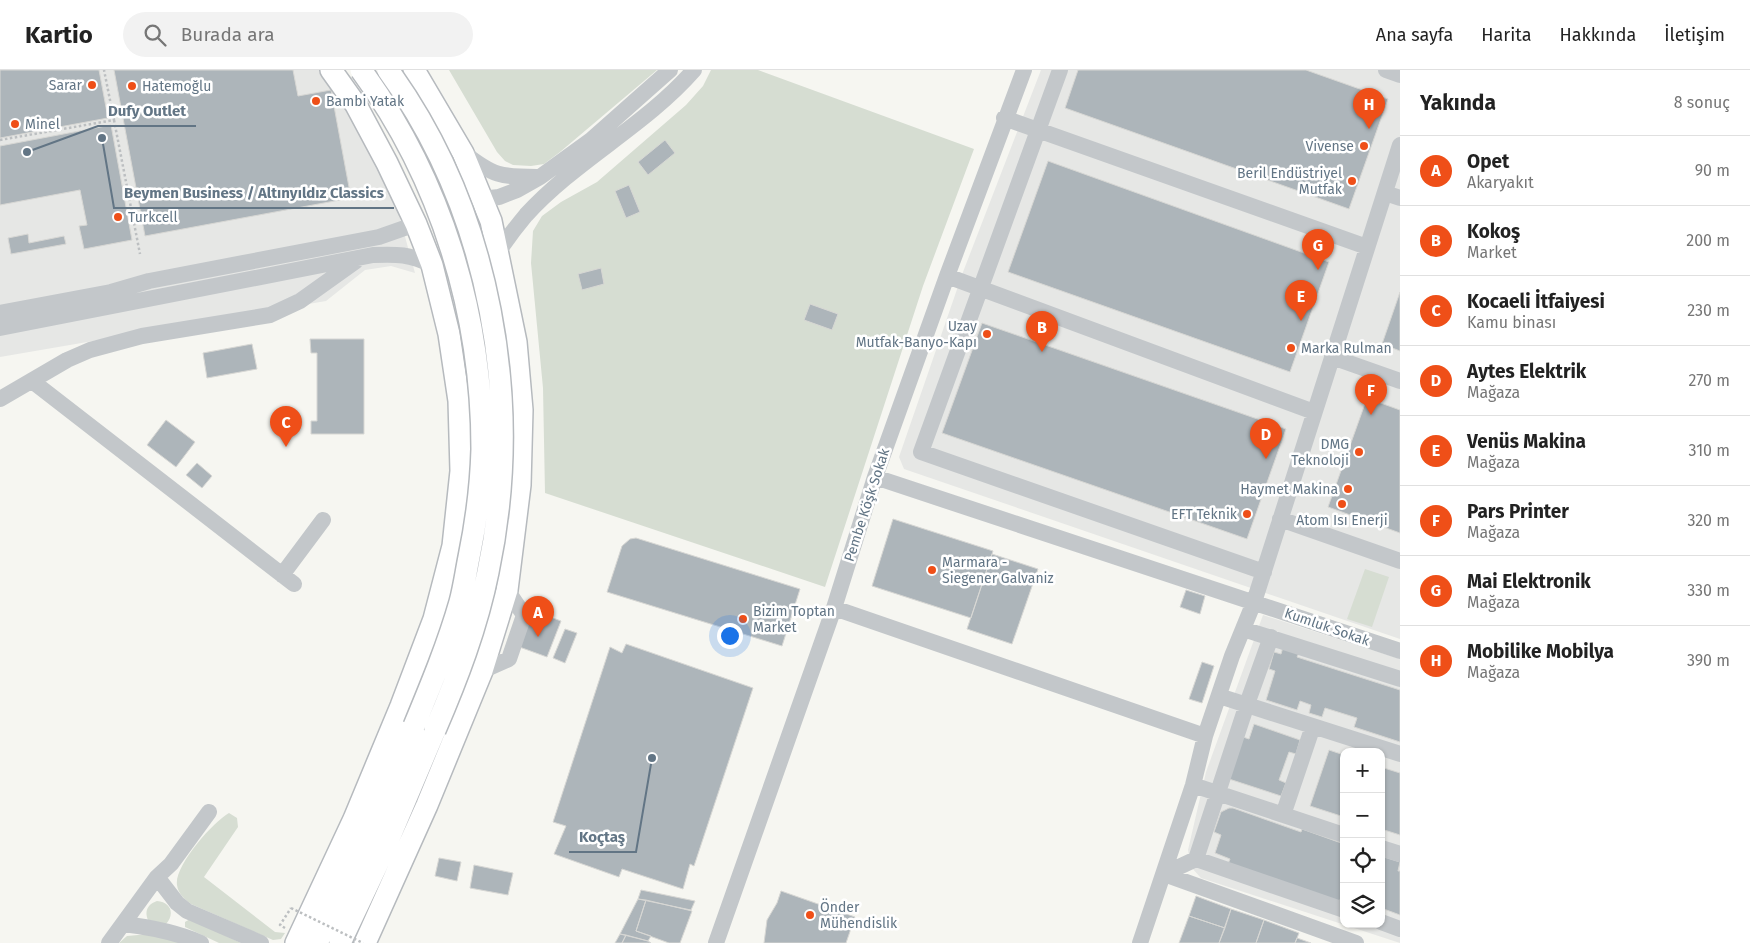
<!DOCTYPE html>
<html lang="tr">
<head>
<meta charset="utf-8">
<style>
  :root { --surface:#fff; --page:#f2f2f2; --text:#222; --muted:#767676; --line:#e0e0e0; --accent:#ef4f18 }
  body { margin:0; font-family:"Fira Sans",sans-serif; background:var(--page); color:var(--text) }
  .controls { position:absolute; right:15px; bottom:15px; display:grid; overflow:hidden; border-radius:10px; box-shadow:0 1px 4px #0004 }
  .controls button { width:45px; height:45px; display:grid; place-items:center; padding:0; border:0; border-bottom:1px solid var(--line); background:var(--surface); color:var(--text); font:25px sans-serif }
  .you { position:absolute; left:729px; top:565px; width:18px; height:18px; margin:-12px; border:4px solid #fff; border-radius:50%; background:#1a73e8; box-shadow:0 0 0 8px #1a73e833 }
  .badge { display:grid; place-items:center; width:32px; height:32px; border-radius:50%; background:var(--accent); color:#fff; font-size:16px; font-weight:700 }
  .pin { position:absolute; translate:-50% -41px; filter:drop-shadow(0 1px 2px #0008) }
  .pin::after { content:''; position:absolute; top:26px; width:18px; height:15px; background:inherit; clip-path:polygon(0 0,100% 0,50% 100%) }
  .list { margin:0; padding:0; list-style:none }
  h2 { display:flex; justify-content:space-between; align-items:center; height:65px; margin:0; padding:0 20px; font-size:21px }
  h2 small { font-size:16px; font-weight:400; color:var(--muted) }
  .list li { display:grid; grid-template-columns:32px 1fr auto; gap:15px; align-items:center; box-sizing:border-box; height:70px; padding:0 20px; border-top:1px solid var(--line) }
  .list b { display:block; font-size:19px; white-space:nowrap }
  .list p { margin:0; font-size:16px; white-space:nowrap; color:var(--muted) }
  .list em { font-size:16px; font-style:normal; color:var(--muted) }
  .icon { flex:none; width:28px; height:28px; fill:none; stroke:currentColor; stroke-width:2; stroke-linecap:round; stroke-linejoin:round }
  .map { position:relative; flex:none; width:1400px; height:873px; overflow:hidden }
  header { display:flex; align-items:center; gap:30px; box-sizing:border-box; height:70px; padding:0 25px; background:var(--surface); border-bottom:1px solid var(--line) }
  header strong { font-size:24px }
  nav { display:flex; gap:28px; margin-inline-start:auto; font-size:18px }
  .search { width:350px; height:45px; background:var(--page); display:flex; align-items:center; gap:12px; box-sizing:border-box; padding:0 18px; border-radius:28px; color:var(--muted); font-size:19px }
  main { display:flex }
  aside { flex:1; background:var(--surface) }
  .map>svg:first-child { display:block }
  .built { fill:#e6e7e5; fill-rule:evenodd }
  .green { fill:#d6ddd2 }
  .building { fill:#adb5ba; stroke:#d7d7d4 }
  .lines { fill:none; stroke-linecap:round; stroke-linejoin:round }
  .major-casing { stroke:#b6babe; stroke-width:24 }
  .path { stroke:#bcbfc1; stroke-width:2.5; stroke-dasharray:2.5 2.5; stroke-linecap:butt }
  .minor { stroke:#c3c7ca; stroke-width:16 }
  .major { stroke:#fff; stroke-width:21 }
  .major-bridge-casing { stroke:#b6babe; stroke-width:24; stroke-linecap:butt }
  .path-bridge { stroke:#bcbfc1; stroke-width:2.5; stroke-dasharray:2.5 2.5; stroke-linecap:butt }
  .major-bridge { stroke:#fff; stroke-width:21 }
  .poi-dot { fill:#ef4f18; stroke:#fff; stroke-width:2 }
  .labels { text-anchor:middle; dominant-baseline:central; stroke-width:5; stroke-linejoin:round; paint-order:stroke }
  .poi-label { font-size:14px; fill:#627585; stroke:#fff; text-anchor:start }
  .street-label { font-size:14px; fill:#627585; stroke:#fff }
  .leader { fill:none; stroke:#627585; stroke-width:2 }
  .callout-dot { fill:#627585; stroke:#fff; stroke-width:2 }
  .callout-label { font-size:15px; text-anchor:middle; font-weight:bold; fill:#627585; stroke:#fff; stroke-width:5; stroke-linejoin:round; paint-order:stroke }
</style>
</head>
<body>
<header>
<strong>Kartio</strong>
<div class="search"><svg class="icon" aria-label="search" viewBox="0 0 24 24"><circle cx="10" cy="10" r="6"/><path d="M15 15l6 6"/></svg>Burada ara</div>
<nav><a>Ana sayfa</a><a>Harita</a><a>Hakkında</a><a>İletişim</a></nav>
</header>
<main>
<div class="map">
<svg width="1400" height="873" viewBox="0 0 1400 873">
  <rect width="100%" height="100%" fill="#f6f6f1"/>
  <path class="built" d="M0,0h324l43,64 29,70 19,69 -24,-7 -26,4 -39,31 -326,56z
    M1041,0h359v569l-496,-170 -5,-12 64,-185z
    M1263,545l137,44v284l-199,-65 -10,-11 -3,-17 18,-78zM1344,682h37v172h-37z"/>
  <path class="green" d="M449,0h208l-97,82 -16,12 -13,2 -18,-1 -8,-4 -8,-9z
    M711,0h47l216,79 -51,137 -98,301 -280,-94 -2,-105 -12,-125 2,-32 9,-15 19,-14 36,-20 89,-77 17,-19z
    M1365,499l24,8 -17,50 -25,-8z
    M229,743l8,5 1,9 -34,50 71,55 10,1 -4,6 -8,1 -82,-36c-7,-5 -13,-11 -14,-19 -3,-19 36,-63 52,-72z
    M157,831c14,1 18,13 9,23l-18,-4c-4,-9 0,-16 9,-19z
    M190,849l51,24h-22l-34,-16v-5z
    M149,864l36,9h-66l8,-7z"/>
  <path class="building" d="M0,0h99l9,48 -108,20z
    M114,0h179l5,26 33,-6 20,108 -206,38z
    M1078,0h228l82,29 -39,110 -284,-101z
    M111,55l21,115 -48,9 -5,-23 8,-1 -7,-35 -80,15v-59z
    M665,70l10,13 -27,22 -10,-13z
    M1048,91l281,101 -39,110 -282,-100z
    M629,115l11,27 -14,6 -11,-27z
    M28,164l1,9 35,-7 2,8 -55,10 -3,-16z
    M601,198l3,16 -22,6 -4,-16z
    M1400,222v59l-18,-7z
    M810,234l28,10 -6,16 -28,-10z
    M982,253l304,106 -39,110 -305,-106z
    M310,269h54v95h-53v-13h6v-68h-6z
    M252,274l5,25 -50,9 -4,-25z
    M1367,328l33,12v123l-72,-26z
    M166,350l29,22 -19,25 -29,-22z
    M197,393l15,13 -10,12 -16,-13z
    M893,449l100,32 -22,67 -99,-32z
    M636,468l164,51 -18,57 -175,-54 15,-46 8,-7z
    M992,484l46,15 -26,75 -45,-15z
    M1186,520l19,6 -5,18 -20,-7z
    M527,538l34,13 -14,36 -33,-12z
    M565,559l12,4 -12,30 -12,-5z
    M626,574l127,44 -59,178 -4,-2 -7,25 -61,-20 -3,8 -65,-23 12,-28 -13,-4 57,-175 12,6z
    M1283,577l16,6 -2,4 103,33v52l-46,-15 3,-9 -32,-10 -3,9 -13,-4 2,-8 -11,-4 -3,9 -31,-10 9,-29 -6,-2 5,-17 7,2z
    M1202,592l12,4 -12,37 -13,-4z
    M1254,654l46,16 -4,14 -7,-2 -10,28 7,3 -5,13 -52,-17 14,-42 6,2z
    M1329,680l15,5v62l-34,-11z
    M1381,697l19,6v62l-19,-6z
    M1229,738h4l68,24 1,-3 42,15v51l-2,-1 -3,9 -111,-39 2,-5 -15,-6 6,-18 -7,-3 7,-20z
    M1381,786l19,6 -2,9h2v44l-19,-7z
    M439,788l22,4 -4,19 -22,-5z
    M474,795l39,8 -5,22 -38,-7z
    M641,820l54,11 -4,9 -53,-11z
    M781,821l74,26 -9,26h-82l3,-23 10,-17z
    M1196,826l35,13 -6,19 -36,-12z
    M638,829l8,1 -10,31 15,5 -3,5 -28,-7z
    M646,830l46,11 -12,32h-11l-33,-12z
    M1231,839l33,11 -8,23h-37z
    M1189,846l36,12 -6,15h-40z
    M1264,850l35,13 -4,10h-39z
    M620,864l6,1 -4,8h-7z
    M626,865l22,6 3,2h-29z
    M1297,868l14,5h-16z"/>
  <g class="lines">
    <g class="major-casing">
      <path id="major" d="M296,873l58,-124 47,-113 33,-87 19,-73 8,-75 -2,-70 -10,-67 -17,-69 -16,-41 -29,-61 -31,-58 -25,-35
        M317,873l45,-94 52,-123
        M340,873l45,-95 50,-118
        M365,873l62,-138 55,-134 25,-81 13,-105 2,-75 -6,-68 -25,-121 -28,-68 -49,-83"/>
    </g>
    <path class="path" d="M114,50l26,134
      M0,70l114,-20 -10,-50
      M285,858l-5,-3 11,-17"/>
    <path class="minor" d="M1060,0l-139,382 343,120
      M1386,0l14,5
      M1004,48l363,129
      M464,83c29,23 37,24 73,24
      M1385,123l15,5
      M481,129l18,-2 18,-7 23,-13 51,-37 79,-70
      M498,182c9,-13 18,-25 28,-37 50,-55 119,-89 168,-145
      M947,206l367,136
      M0,243l111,-21 38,-11 230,-44 37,-13
      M0,258l373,-73c24,-1 37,-1 59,10
      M1332,287l68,24
      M32,311l262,203
      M0,329l67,-39 23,-10 52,-14 128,-21 30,-14 56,-40
      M875,407l525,174
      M1280,449l120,42
      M282,505l41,-55
      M834,538l371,128
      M1243,559l157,50
      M1271,567l-24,67 -51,155 148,51
      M482,601l27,-12 15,-44 -17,-25
      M1219,626l181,58
      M1193,715l151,50
      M1283,745l30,-89
      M1381,778l19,6
      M1164,804l192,69
      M1164,804l32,-15
      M157,807l20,26 10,8 74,32
      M1381,852l19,7
      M123,854c26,3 53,8 78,19
      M109,873l48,-66 14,-13 38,-52
      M716,873l118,-335 41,-131 72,-201 77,-206
      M1140,873l53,-158 12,-49 27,-80 22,-54 146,-457"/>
    <use href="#major" class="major"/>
    <g class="major-bridge-casing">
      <path id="major-bridge" d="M361,0c80,109 121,244 121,379 -1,35 -6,74 -13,108 -3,15 -5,30 -9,45 -12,42 -29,83 -46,124
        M388,0c103,142 136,332 100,502 -11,55 -31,107 -53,158"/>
    </g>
    <path class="path-bridge" d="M291,838l72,35"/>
    <use href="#major-bridge" class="major-bridge"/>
  </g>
  <g class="poi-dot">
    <circle cx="92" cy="15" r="5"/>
    <circle cx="132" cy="16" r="5"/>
    <circle cx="316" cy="31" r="5"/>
    <circle cx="15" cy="54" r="5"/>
    <circle cx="1364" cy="76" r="5"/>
    <circle cx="1352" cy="111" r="5"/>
    <circle cx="118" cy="147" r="5"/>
    <circle cx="987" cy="264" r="5"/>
    <circle cx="1291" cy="278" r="5"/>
    <circle cx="1359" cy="382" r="5"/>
    <circle cx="1348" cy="419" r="5"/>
    <circle cx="1342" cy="434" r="5"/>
    <circle cx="1247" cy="444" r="5"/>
    <circle cx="932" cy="500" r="5"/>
    <circle cx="743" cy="549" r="5"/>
    <circle cx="810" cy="845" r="5"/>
  </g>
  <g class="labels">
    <g class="poi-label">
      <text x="82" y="15" text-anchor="end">Sarar</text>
      <text x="142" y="16">Hatemoğlu</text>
      <text x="326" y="31">Bambi Yatak</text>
      <text x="25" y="54">Minel</text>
      <text x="1354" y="76" text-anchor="end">Vivense</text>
      <text x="1342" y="103" text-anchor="end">Beril Endüstriyel<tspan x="1342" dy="16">Mutfak</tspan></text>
      <text x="128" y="147">Turkcell</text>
      <text x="977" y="256" text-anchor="end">Uzay<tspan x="977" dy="16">Mutfak-Banyo-Kapı</tspan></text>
      <text x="1301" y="278">Marka Rulman</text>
      <text x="1349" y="374" text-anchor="end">DMG<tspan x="1349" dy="16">Teknoloji</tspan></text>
      <text x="1338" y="419" text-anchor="end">Haymet Makina</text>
      <text x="1237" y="444" text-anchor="end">EFT Teknik</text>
      <text x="1342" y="450" text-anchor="middle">Atom Isı Enerji</text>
      <text x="942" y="492">Marmara -<tspan x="942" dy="16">Siegener Galvaniz</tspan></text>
      <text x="753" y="541">Bizim Toptan<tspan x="753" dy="16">Market</tspan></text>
      <text x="820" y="837">Önder<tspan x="820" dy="16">Mühendislik</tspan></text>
    </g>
    <g class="street-label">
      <text transform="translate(867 435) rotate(-72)">Pembe Köşk Sokak</text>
      <text transform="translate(1327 557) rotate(19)">Kumluk Sokak</text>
    </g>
  </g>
  <path class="leader" d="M27 82L98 56H196M102 68L114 138H394M652 688L636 782H569"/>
  <g class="callout-dot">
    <circle cx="27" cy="82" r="5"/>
    <circle cx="102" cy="68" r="5"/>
    <circle cx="652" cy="688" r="5"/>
  </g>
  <g class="callout-label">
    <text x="147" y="46">Dufy Outlet</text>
    <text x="254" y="128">Beymen Business / Altınyıldız Classics</text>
    <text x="602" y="772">Koçtaş</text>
  </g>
</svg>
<div class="controls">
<button>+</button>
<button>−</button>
<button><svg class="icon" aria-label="locate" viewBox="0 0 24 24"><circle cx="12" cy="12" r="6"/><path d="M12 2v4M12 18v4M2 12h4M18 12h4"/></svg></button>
<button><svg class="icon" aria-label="layers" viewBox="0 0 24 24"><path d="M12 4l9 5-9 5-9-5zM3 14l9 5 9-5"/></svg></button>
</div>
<div class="you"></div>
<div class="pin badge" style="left:538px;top:567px">A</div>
<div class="pin badge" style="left:1042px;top:282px">B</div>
<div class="pin badge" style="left:286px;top:377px">C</div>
<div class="pin badge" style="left:1266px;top:389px">D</div>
<div class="pin badge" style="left:1301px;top:251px">E</div>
<div class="pin badge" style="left:1371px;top:345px">F</div>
<div class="pin badge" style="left:1318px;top:200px">G</div>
<div class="pin badge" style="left:1369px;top:59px">H</div>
</div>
<aside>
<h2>Yakında<small>8 sonuç</small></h2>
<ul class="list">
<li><span class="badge">A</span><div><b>Opet</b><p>Akaryakıt</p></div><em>90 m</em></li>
<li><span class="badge">B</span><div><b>Kokoş</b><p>Market</p></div><em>200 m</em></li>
<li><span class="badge">C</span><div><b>Kocaeli İtfaiyesi</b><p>Kamu binası</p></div><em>230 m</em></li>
<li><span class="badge">D</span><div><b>Aytes Elektrik</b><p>Mağaza</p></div><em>270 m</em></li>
<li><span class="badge">E</span><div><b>Venüs Makina</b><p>Mağaza</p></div><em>310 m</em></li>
<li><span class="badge">F</span><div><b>Pars Printer</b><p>Mağaza</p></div><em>320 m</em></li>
<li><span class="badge">G</span><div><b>Mai Elektronik</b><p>Mağaza</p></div><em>330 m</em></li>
<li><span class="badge">H</span><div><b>Mobilike Mobilya</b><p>Mağaza</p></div><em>390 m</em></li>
</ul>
</aside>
</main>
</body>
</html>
